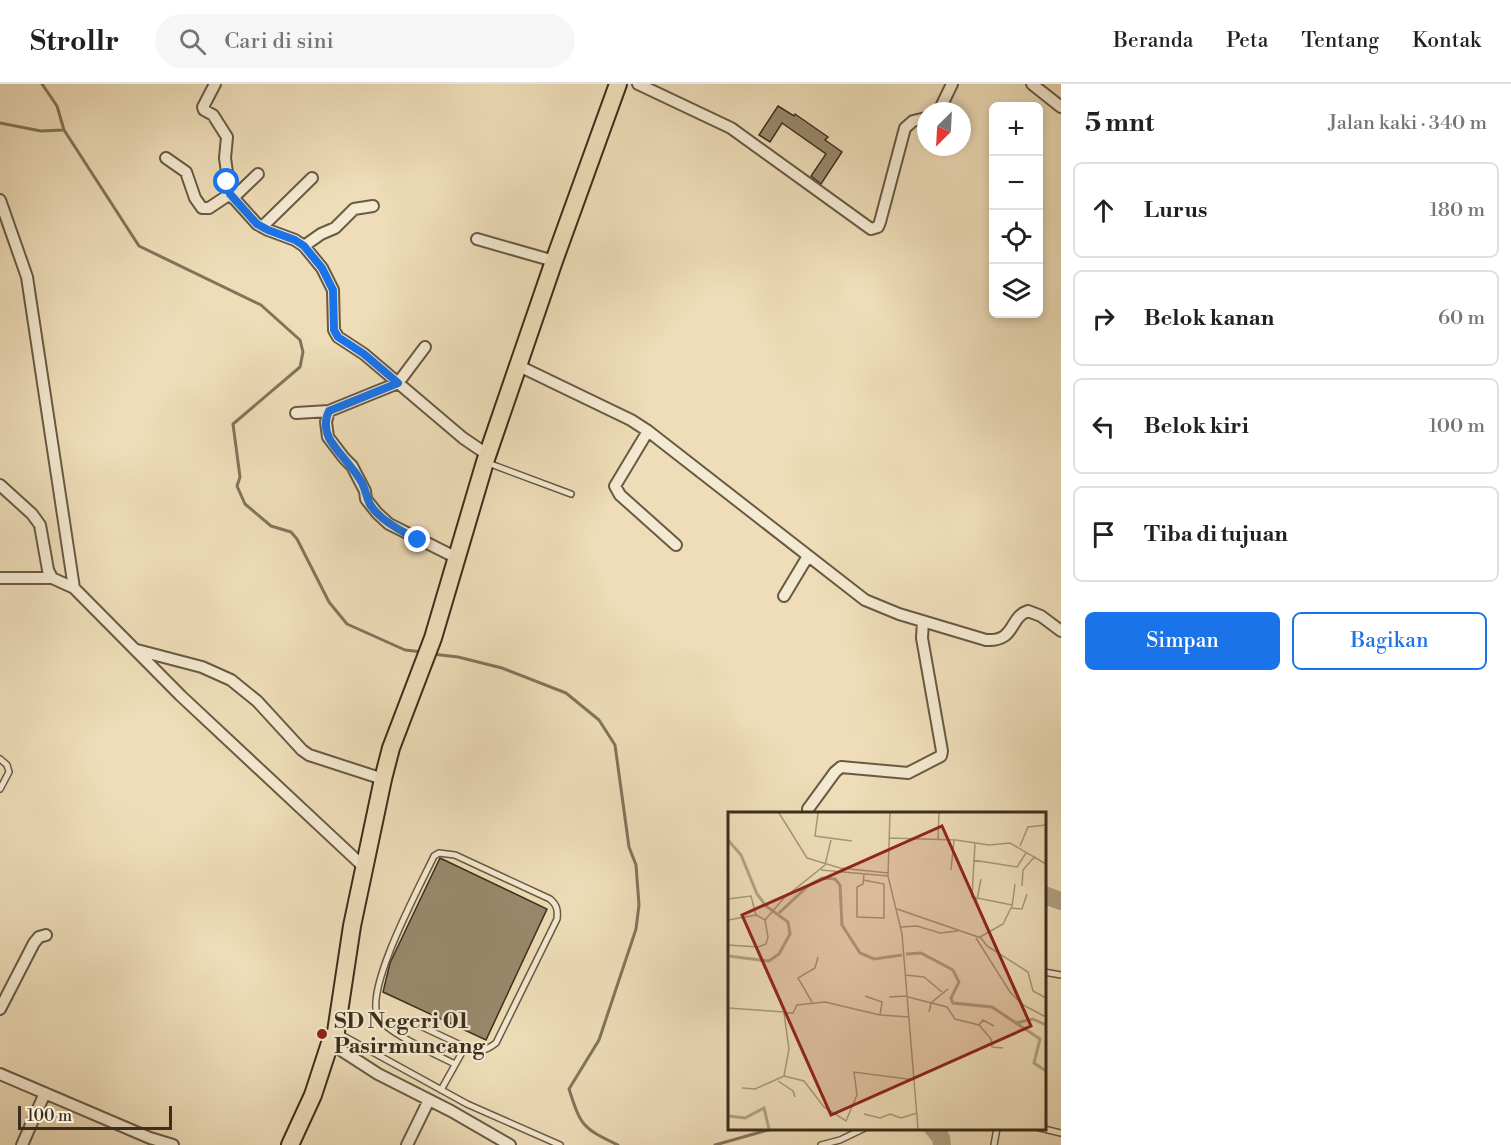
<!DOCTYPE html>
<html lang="id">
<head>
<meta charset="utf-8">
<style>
  :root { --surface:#fff; --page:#f6f6f6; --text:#202124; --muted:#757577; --line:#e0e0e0; --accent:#1a73e8 }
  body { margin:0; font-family:"Libre Bodoni",serif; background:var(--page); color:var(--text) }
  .controls { position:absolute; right:18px; top:18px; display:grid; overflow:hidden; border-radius:9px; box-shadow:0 3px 9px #0003 }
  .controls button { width:54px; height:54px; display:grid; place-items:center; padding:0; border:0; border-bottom:2px solid var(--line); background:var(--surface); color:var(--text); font:30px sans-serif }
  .compass { position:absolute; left:917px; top:18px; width:54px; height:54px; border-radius:50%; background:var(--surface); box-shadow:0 3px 9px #0003; rotate:204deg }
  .scale { position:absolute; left:18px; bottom:15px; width:154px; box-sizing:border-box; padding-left:6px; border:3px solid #3c2e1c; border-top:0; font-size:16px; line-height:21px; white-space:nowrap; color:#3c2e1c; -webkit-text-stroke:4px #f4e9d1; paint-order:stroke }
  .stop { position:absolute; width:18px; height:18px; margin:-14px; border:4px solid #1a73e8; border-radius:50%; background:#fff }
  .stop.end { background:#1a73e8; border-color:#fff; box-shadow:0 2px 6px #0008 }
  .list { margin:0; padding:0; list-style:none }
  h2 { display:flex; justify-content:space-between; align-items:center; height:78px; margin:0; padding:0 24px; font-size:26px }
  h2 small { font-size:20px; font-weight:400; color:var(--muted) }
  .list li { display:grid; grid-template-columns:39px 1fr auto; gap:18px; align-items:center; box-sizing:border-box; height:96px; margin:0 12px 12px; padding:0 12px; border:2px solid var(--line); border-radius:9px }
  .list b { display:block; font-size:22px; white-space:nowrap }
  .list em { font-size:20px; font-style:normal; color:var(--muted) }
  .actions { display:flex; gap:12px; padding:18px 24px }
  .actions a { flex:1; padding:14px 0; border:2px solid var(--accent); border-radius:9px; text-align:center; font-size:21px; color:var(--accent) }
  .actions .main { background:var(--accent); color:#fff }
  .icon { flex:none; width:33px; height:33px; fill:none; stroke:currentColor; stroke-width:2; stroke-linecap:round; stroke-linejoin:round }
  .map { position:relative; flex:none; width:1061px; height:1061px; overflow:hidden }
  header { display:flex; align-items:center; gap:36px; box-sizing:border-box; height:84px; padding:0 30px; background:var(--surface); border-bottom:2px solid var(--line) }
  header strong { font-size:28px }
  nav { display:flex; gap:33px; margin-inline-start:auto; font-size:21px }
  .search { width:420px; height:54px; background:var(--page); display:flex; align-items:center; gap:15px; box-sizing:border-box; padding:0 21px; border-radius:33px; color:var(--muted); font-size:22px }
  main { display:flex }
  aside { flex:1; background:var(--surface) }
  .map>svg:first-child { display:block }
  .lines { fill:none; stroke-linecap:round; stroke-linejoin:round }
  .stream { stroke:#82745a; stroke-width:3 }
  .river { stroke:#b1a283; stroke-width:18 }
  .building { fill:#99896d; stroke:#3c2e1c; stroke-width:1.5 }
  .service-casing { stroke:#685a43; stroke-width:8 }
  .minor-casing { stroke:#685a43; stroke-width:14 }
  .trunk-casing { stroke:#3c2e1c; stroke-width:20 }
  .service { stroke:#f4e9d1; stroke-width:5 }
  .minor { stroke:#f4e9d1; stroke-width:10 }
  .trunk { stroke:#eeddb8; stroke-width:16 }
  .route { stroke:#1a73e8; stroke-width:8 }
  .poi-dot { fill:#8f2418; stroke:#f4e9d1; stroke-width:2 }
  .labels { text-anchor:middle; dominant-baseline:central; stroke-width:4.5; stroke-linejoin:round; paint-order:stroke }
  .poi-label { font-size:22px; font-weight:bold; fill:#3c2e1c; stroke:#f4e9d1; text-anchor:start }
  .inset-river { fill:none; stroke:#b1a283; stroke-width:3 }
  .inset-road { fill:none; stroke:#a7977a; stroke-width:1.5 }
  .view { fill:#8f2418; fill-opacity:0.15; stroke:#8f2418; stroke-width:3 }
  .inset-edge { fill:none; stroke:#3c2e1c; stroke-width:3 }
</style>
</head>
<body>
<header>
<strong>Strollr</strong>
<div class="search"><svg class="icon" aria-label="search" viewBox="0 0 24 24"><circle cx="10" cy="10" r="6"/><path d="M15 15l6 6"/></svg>Cari di sini</div>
<nav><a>Beranda</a><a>Peta</a><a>Tentang</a><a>Kontak</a></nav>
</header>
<main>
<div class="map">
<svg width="1061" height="1061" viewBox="0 0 1061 1061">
  <rect width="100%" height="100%" fill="#eeddb8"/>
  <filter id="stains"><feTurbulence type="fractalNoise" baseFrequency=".00333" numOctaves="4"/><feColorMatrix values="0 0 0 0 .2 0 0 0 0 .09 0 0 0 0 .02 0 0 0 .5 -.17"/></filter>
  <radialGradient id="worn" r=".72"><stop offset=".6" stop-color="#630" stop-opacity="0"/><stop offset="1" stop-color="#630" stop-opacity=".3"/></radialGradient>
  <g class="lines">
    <path class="stream" d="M42,0l15,22 7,24 75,116 122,59 39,35 3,12 -3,15 -67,57 7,53 -3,9 8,18 26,22 20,6 6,7 32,63 18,22 58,26 18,2
      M0,39l41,8 22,-1
      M432,570l26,3 44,11 64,25 33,27 16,25 14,102 7,18 3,40 -3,24 -37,111 -30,49c12,37 13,39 49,56
      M715,1061l60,-17"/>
    <path class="river" d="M1044,811l17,6
      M933,1044l8,10 1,7"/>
  </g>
  <path class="building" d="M778,22l16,10 1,-2 33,23 -3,3 17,12 -21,32 -10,-8 15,-22 -44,-31 -12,19 -11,-7z
    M440,774l107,51 -61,131 -103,-48 7,-29z"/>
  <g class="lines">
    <g class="service-casing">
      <path id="service" d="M488,379l83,31
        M0,675l7,6 2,7 -9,17
        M1044,888l17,3
        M414,939l51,24
        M338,949l129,71 93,41
        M441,1006l24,-43c13,6 19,5 31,-4l61,-124c1,-9 0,-14 -7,-20l-95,-44 -16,-2 -5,3c-14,30 -70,133 -56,161 7,15 61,39 77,47
        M1040,1044l21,5
        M821,1061l19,-5 25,-12
        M994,1061l3,-17"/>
    </g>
    <g class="minor-casing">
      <path id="minor" d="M215,0l-12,23 1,3 9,5 14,22 -2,21 5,36 27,30 11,6 27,10 9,6 18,22 11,22 1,40 4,7 26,17 99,84 25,17
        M638,0l93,44 140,101 7,-2 2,-5 25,-94 8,-7 13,-3
        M1032,0l29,23
        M939,27l13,-27
        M166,74l20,14 9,26 7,10h7l21,-14
        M233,114l25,-24
        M0,116l27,77 47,311
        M262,143l50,-49
        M477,155l77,22
        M304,162l17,-12 14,-6 19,-19 19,-3
        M519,282l112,54 17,11 217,169 34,14 87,26c30,2 23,-23 42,-29l13,5 20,15
        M329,327l-3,11 2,15 16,21 8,8 13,25 1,8 11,14 12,11 68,34
        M296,329l33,-2 69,-28 27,-36
        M648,347l-33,55 5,9 56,50
        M0,401l32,29 8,11 8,45 4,8 22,10 107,108 184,172
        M0,494h52
        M784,512l24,-40
        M137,566l65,17 29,13 26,21 45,49 7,5 74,24
        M808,725l27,-37 6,-5 67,6 33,-17 1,-5 -20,-113 1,-17
        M0,925l34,-66 5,-6 7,-2
        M330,959l48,31 73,37 59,34
        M0,990l150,64 23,7
        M22,1061l23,-52
        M407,1061l22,-45"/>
    </g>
    <g class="trunk-casing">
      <path id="trunk" d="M290,1061l23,-50 17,-52 6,-11 16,-106 31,-147 8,-31 42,-110 52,-176 69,-201 64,-177"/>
    </g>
    <use href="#service" class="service"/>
    <use href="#minor" class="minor"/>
    <use href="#trunk" class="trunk"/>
  </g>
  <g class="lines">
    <path class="route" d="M227,98l3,12 27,30 11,6 27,10 9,6 18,22 11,22 1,40 4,7 26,17 34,29 -69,28c-4,8 -4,18 0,27 9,16 24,28 33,45 7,14 3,19 17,32 11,11 25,17 39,25"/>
  </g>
  <circle class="poi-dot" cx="322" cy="950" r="6"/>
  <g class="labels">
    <g class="poi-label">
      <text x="334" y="937">SD Negeri 01<tspan x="334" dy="25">Pasirmuncang</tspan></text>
    </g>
  </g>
  <g transform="translate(728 728)">
    <rect width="318" height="318" fill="#eeddb8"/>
    <path class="inset-river" d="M0,28l13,15 16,39 9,12 22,16 2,12 -11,20 -10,7 -41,-5M51,101l29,-27 14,-8 13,1 5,6 2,40 18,28 14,6 28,-4M178,142l15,-1 32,17 6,12 -8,16 2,5 39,4 48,32 -6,24 12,8M288,211l17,-4 13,6M0,304l17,2 19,-10 5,21"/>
    <path class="inset-road" d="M51,1l28,45 33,10 48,5M90,1l-3,23 37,5M162,1l-2,63 14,58 16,195M161,26l67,2 33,5 21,-2 36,21M210,28l1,-27M247,31l-3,54 40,8M292,34l8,-19 18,-2M245,48l44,7 9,-14M93,58l67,6M223,58l3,-30M135,68l21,4v34l-27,-1v-30l6,-3 1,-10M294,74l1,-16 12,-14M0,87l23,-3 5,19 9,5 3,17 -2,7 -8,3 -30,-2M249,88l4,-21M284,95l3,-23M169,97l84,29 6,8 41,26 5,19 13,7M0,108l28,-5M37,108l19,-22 41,-33 6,-25M173,115l16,-1 23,7 18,-2M252,125l23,-13 8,-16 11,1 5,-15M248,126l34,54 13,13 23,12M177,163l19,2 18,15M137,184l17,6 -2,13M161,185l18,-1M180,185l39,10 8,12 24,6 12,14 1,8 11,1M84,190l-14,-24 17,-10 3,-11M0,196l57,4M201,200l2,-9 17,-14M251,213l4,-5 11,6M56,264l5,-27 -5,-36h9l4,-8 28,-3 55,13 29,2M50,269l15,10 2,6M14,276l13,1 29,-13 20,5 20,26 22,14 11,-26 -3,-23 61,8M136,302l16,4 10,-4 11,4 16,-5"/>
    <path class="view" d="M214,14l89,200 -200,89 -89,-200z"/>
    <rect width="318" height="318" class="inset-edge"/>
  </g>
  <rect width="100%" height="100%" filter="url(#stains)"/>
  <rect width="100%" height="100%" fill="url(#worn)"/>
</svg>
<div class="controls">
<button>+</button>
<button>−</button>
<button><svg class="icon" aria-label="locate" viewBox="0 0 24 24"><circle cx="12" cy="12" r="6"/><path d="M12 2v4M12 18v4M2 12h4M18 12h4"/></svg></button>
<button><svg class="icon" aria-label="layers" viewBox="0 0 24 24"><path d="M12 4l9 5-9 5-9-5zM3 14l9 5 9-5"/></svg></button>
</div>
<svg class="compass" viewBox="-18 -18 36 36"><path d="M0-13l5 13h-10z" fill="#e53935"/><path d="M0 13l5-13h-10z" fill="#757577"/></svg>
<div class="scale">100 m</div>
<div class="stop" style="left:227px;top:98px"></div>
<div class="stop end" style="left:418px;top:456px"></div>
</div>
<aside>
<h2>5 mnt<small>Jalan kaki · 340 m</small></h2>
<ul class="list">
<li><svg class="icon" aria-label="ahead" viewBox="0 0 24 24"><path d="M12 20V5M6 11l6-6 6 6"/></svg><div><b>Lurus</b></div><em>180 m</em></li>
<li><svg class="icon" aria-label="right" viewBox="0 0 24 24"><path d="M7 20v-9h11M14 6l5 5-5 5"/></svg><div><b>Belok kanan</b></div><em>60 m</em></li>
<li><svg class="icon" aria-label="left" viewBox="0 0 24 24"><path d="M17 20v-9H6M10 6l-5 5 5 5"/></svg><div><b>Belok kiri</b></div><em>100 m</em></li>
<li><svg class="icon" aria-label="arrive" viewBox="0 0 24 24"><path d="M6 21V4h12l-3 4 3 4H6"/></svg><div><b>Tiba di tujuan</b></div></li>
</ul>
<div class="actions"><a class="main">Simpan</a><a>Bagikan</a></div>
</aside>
</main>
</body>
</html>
